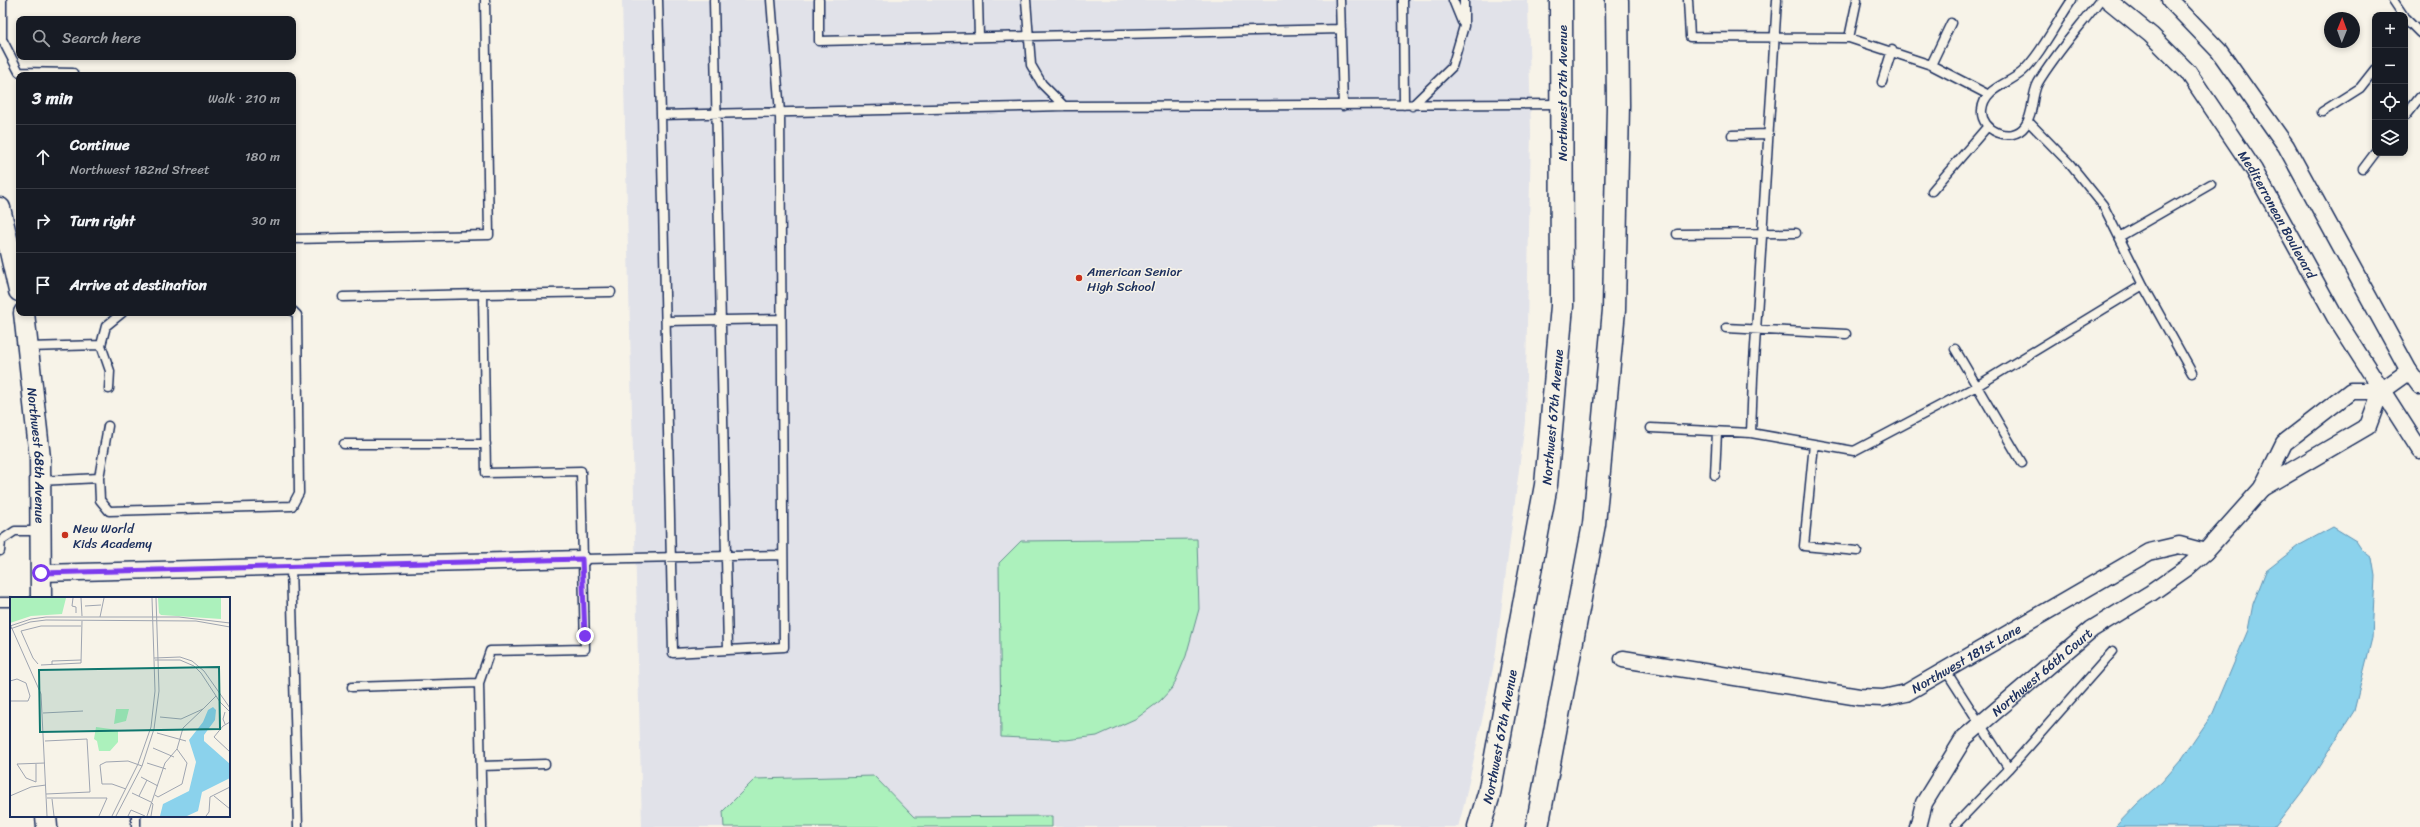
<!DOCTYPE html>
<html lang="en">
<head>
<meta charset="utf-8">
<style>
  :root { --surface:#171b24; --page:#20242c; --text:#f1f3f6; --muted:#9ea1a6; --line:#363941 }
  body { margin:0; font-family:Sriracha,sans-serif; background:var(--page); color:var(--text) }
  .controls { position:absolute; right:12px; top:12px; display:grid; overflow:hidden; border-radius:8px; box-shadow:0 2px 6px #0003 }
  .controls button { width:36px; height:36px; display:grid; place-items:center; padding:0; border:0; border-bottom:1px solid var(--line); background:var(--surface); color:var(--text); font:20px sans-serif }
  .compass { position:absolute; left:2324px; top:12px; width:36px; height:36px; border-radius:50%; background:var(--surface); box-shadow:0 2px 6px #0003; rotate:1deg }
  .stop { position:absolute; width:12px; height:12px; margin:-9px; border:3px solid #7c3aed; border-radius:50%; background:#fff }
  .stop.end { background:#7c3aed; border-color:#fff; box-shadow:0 1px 4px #0008 }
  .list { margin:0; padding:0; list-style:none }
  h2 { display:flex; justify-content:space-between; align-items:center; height:52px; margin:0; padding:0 16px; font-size:17px }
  h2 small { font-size:13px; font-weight:400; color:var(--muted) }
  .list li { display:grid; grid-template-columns:26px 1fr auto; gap:12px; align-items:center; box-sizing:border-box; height:64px; padding:0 16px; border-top:1px solid var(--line) }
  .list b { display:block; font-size:15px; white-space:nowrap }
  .list p { margin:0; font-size:13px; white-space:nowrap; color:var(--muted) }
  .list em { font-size:13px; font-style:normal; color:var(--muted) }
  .icon { flex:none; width:22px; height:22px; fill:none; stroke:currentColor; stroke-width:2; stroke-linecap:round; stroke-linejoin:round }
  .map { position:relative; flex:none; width:2420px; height:827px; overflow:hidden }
  .search { position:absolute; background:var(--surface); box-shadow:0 2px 6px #0003; left:16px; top:16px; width:280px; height:44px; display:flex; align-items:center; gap:10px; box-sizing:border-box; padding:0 14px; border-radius:8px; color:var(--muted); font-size:15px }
  .panel { position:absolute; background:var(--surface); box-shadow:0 2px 6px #0003; left:16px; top:72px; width:280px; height:244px; border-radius:8px }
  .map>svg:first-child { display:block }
  .built { fill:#e1e2e9 }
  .green { fill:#acf1bc; stroke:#64908d }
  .water { fill:#8bd2ec; stroke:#5e91b3 }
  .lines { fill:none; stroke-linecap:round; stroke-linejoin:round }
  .service-casing { stroke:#1b2f5e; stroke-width:11 }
  .minor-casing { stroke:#1b2f5e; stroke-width:19 }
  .tertiary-casing { stroke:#1b2f5e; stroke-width:23 }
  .secondary-casing { stroke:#1b2f5e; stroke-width:25 }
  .service { stroke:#f7f3e8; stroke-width:8 }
  .minor { stroke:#f7f3e8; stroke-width:16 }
  .tertiary { stroke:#f7f3e8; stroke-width:20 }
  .secondary { stroke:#f7f3e8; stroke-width:22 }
  .route { stroke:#7c3aed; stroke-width:5 }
  .poi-dot { fill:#c8321e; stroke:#f7f3e8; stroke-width:1.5 }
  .labels { text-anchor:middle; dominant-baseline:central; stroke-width:3; stroke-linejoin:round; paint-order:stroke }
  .street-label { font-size:13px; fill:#1b2f5e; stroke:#f7f3e8 }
  .poi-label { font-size:13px; fill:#1b2f5e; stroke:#f7f3e8; text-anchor:start }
  .inset-road { fill:none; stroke:#9fa5b1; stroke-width:1 }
  .view { fill:#0f766e; fill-opacity:0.15; stroke:#0f766e; stroke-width:2 }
  .inset-edge { fill:none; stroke:#1b2f5e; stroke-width:2 }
</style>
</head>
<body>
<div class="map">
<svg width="2420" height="827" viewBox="0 0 2420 827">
  <rect width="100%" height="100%" fill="#f7f3e8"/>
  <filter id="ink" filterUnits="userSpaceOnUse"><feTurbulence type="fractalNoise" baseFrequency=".025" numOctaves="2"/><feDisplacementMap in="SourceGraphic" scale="8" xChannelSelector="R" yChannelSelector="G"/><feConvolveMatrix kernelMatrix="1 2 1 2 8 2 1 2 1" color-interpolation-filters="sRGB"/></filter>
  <g filter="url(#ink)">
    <path class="built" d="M622,0h906l3,133 -6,289 -30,237 -31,146 -6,22h-816z"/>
    <path class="green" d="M1197,539l2,70 -13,47 -13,31 -13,14 -23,17 -40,18 -31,4 -65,-3 -2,-174 22,-22z
      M874,776l40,41 138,-1v11h-328l-1,-16 32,-32z"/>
    <path class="water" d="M2333,527l23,14 6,9 10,8 3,18 -3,62 -18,73 -46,73 -33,43h-160l23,-24 24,-21 19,-22 32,-47 35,-83 5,-26 13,-33 32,-25z"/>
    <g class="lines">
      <g class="service-casing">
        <path id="service" d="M2,0v39l17,33 54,1
          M658,0l3,115
          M714,0l14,650 -55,3 -12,-538c135,-2 269,-7 403,-9 165,-2 331,0 497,-2
          M819,0v41l522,-12
          M978,0l1,37
          M1026,0l5,65 11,19 22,22
          M1340,0l3,106
          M1403,0l1,105
          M1453,0l9,22
          M1688,0l2,37 159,1 82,27 56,29
          M1777,0l-24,378 -2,55 103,18 123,-65 166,-101
          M2072,0c-14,20 -33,57 -50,72 -15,13 -38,16 -40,38 -2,21 30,34 43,16 9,-12 6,-30 13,-43 17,-29 42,-56 62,-83
          M2393,0l10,15
          M2405,18l15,15
          M1849,38l8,-38
          M1931,65l20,-42
          M1882,82l10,-32
          M1412,106l40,-39 12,-41v-26
          M2322,112l38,-24 15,-19
          M2405,116l15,-19
          M2028,121l41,42 34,42 40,80 49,88
          M1732,135l36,-1
          M2363,169l12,-16
          M1932,191l55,-64
          M1677,234l119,-1
          M2119,237l92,-53
          M293,239l196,-4 -4,-235
          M343,297l140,-3
          M666,321l115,-2
          M1726,328l120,6
          M28,347l73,-2
          M1955,349l67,114
          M109,389l1,-18 -9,-26 5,-19 16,-13
          M1651,428l100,5
          M344,444h142
          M1814,444l-10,102 53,5
          M1715,475l2,-43
          M99,478l9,-52
          M40,481l59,-3 1,22 9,11 183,-5 7,-13 -2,-178 -4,-4
          M0,541l15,-10h25
          M0,551l1,-10
          M582,559l201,-4
          M291,566l7,261
          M0,602h11
          M728,650l56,-3 -4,-534 -9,-113
          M1946,671l63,98
          M352,687l127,-4
          M481,766l64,-2
          M136,816v11
          M1956,824l53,-55 104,-118
          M482,827l-3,-144 11,-32 95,-2 -4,-178 -95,2 -3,-179 128,-2"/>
      </g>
      <g class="minor-casing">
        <g id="minor">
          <path id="s1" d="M2108,0l43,35 37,37 66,98 81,147 85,133"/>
          <path d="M2170,0l49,51 67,95 123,225 11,15"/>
          <path d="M2262,488l106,-62 13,-35"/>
          <path d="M41,573l541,-14"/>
          <path id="s2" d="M1623,659l236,38 24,1 23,-5 243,-141 30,-7 26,7 57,-64 22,-45 67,-52h30l28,-20"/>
          <path id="s3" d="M1918,827l6,-24 40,-65 128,-109 59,-36 37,-26 17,-15"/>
        </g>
      </g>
      <g class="tertiary-casing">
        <g id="tertiary">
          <path d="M0,208l19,83"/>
          <path id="s4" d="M24,313l16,145 1,140"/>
          <path d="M46,816l1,11"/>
        </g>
      </g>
      <g class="secondary-casing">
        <g id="secondary">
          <path id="s5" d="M1479,827l10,-33 57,-309 16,-179 -1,-306"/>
          <path d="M1537,827l57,-303 20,-214 4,-205 -1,-105"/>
        </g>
      </g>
      <use href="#service" class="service"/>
      <use href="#minor" class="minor"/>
      <use href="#tertiary" class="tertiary"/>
      <use href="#secondary" class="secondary"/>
    </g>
  </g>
  <g class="lines" filter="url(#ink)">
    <path class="route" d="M41,573l541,-14 3,77"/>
  </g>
  <g class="poi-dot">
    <circle cx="1079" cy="278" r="4"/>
    <circle cx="65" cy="535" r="4"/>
  </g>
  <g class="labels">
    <g class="street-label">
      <text transform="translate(1562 93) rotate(-90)">Northwest 67th Avenue</text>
      <text stroke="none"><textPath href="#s1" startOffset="276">Mediterranean Boulevard</textPath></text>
      <text stroke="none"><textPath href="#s5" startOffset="417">Northwest 67th Avenue</textPath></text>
      <text stroke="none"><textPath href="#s4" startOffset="143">Northwest 68th Avenue</textPath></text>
      <text stroke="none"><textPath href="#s2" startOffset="356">Northwest 181st Lane</textPath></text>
      <text stroke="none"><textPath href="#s3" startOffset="203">Northwest 66th Court</textPath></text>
      <text stroke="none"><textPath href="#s5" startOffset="93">Northwest 67th Avenue</textPath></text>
    </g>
    <g class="poi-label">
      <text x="1087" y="271">American Senior<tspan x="1087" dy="15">High School</tspan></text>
      <text x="73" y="528">New World<tspan x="73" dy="15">Kids Academy</tspan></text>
    </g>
  </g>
  <g transform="translate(10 597)">
    <rect width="220" height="220" fill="#f7f3e8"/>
    <path d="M0,1h56l-4,16 -31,2 -21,7zM148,1h63v21l-60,-4 -2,-2zM106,112h13l-3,12 -12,3zM86,130l22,3v12l-8,9h-11l-2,-10 -3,-2z" fill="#acf1bc"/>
    <path d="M203,110l3,3 -1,10 -11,15v6l26,23v14l-28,14 -4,19 -11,5h-27l3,-12 26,-13 7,-29 -7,-22 14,-18 5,-12z" fill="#8bd2ec"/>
    <path class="inset-road" d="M63,1l-1,8 4,1v6M71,1l1,18M75,9l16,-1M90,20l4,-19M0,27l31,70 6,122M0,29l21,-7 15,-2h133l51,6M0,32l20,-7 16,-2 150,1 34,6M144,61l26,-1 12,4 12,10 26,37M145,63h25l14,6 7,7 19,29 10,10M28,67l-5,-6 -12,-27 20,-5h40M31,68l40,-2 1,-42M42,68v-4l29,-1M0,84l7,-2 9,4 4,13 -2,5h-18M33,116l40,-2M150,120l21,2 22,-10 13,-13M220,125l-7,4 -9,11 16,15M215,127l-2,-5 2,-7M147,136l29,8M35,144l42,-2 3,53 -44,2M143,151l21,9M137,166l19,6M26,167v18l-10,-4 -9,-14 28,-1M131,180l17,9M116,192l-14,-5h-10l-2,-19 6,-3 22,-1 14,5M122,196l19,9M145,198l3,2 24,-13 5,-21 -10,-14M0,199l21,-9 15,-2M129,199l8,-16M204,199l16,13M37,201h60l-8,18M42,202l2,17M141,205l2,2 -2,12M102,219l26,-52 13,-37 4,-36 -3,-93M106,219l26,-50 12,-37 5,-38 -3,-93M118,219l3,-6 14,6M137,219l18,-53 12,-14 6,-21 20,-19M196,219l3,-4 1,-15 20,-10"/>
    <path class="view" d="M209,70l1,62 -180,3 -1,-62z"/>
    <rect width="220" height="220" class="inset-edge"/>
  </g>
</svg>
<div class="controls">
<button>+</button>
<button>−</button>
<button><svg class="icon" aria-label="locate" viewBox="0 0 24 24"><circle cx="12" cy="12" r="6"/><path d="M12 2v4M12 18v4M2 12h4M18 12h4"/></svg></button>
<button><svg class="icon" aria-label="layers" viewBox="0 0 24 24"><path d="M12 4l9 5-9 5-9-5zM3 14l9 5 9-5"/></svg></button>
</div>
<svg class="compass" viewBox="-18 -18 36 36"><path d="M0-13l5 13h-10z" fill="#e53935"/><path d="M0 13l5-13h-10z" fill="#9ea1a6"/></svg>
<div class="stop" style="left:41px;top:573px"></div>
<div class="stop end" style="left:585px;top:636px"></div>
<div class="search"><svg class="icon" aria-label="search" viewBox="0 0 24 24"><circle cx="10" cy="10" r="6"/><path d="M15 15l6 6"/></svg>Search here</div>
<section class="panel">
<h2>3 min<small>Walk · 210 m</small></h2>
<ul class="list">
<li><svg class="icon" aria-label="ahead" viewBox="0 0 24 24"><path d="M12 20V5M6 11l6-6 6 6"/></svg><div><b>Continue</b><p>Northwest 182nd Street</p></div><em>180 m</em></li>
<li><svg class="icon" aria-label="right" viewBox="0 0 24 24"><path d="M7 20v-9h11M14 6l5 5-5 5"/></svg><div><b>Turn right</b></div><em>30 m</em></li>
<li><svg class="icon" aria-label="arrive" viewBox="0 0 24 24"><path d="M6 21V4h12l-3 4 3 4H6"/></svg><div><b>Arrive at destination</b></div></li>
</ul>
</section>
</div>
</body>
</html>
